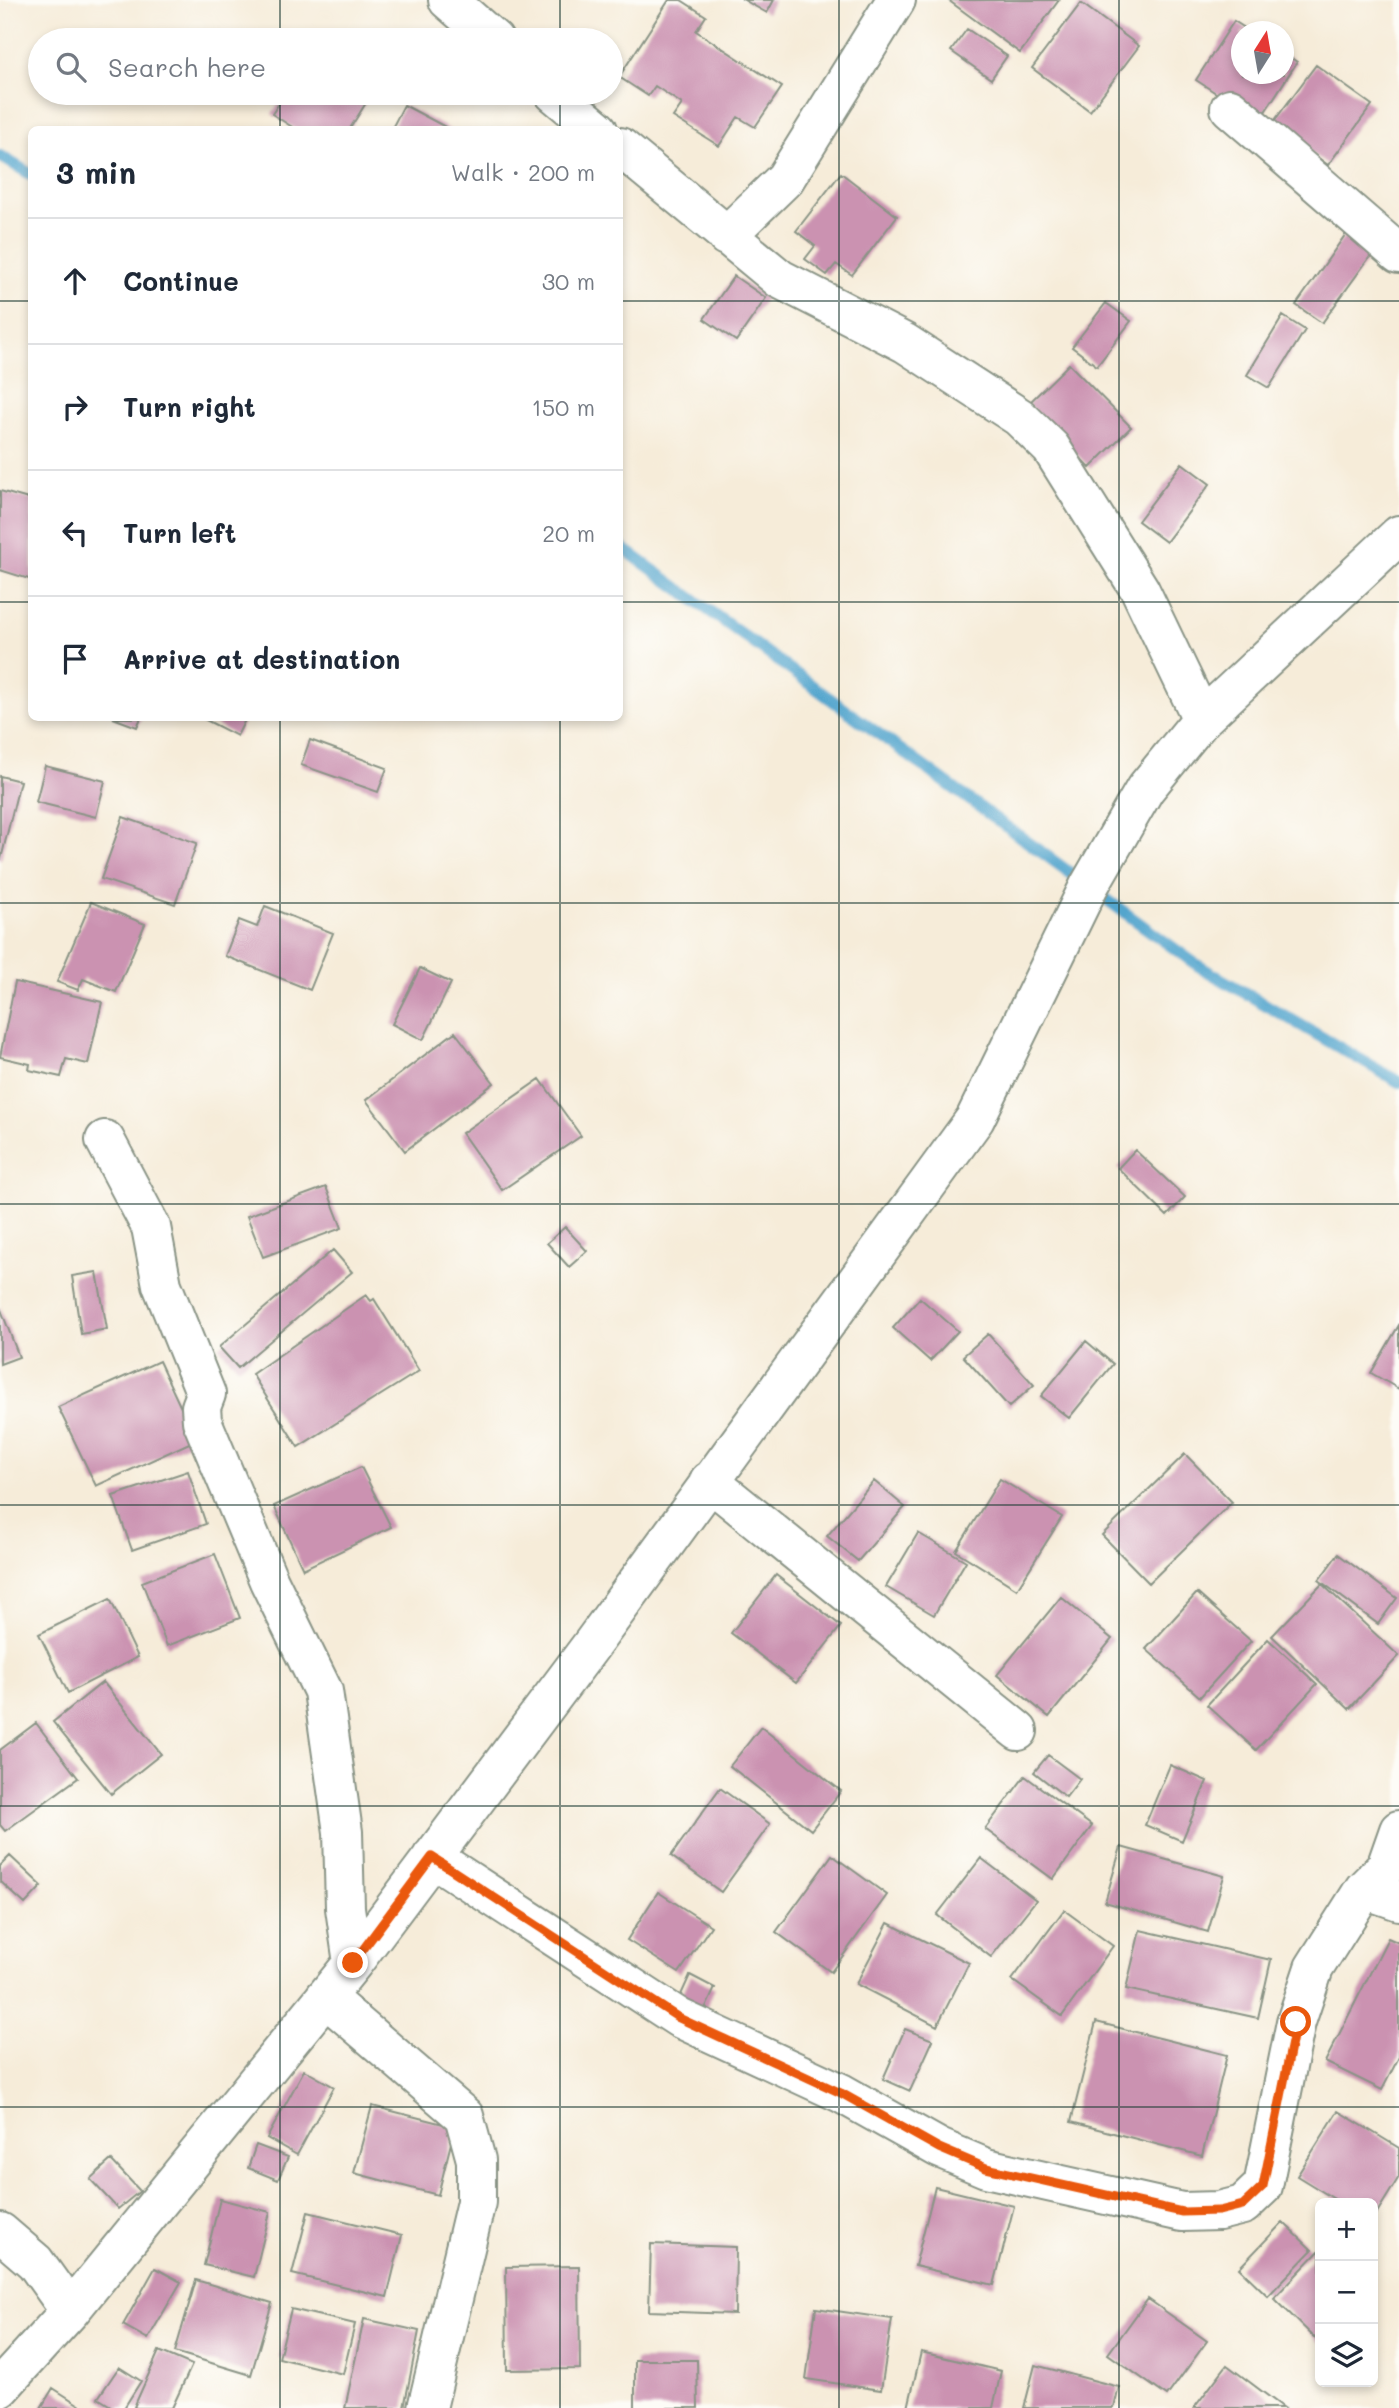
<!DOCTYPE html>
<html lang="en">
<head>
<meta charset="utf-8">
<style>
  :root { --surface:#fff; --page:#f6f6f7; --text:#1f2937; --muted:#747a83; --line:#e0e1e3 }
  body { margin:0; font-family:Mali,sans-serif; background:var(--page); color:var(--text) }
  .controls { position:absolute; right:21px; bottom:21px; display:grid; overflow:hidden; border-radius:10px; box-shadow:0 4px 10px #0003 }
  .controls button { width:63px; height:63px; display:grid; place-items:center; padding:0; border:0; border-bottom:2px solid var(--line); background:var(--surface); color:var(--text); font:35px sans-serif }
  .compass { position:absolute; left:1231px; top:21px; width:63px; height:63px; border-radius:50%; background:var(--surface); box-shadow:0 4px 10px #0003; rotate:11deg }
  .stop { position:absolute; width:21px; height:21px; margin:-16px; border:5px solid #ea580c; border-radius:50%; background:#fff }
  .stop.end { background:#ea580c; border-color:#fff; box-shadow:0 2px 7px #0008 }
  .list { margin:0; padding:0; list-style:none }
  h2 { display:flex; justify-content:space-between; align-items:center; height:91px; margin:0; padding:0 28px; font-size:30px }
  h2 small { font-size:23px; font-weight:400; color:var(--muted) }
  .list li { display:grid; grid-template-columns:46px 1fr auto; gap:21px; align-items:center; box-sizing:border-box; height:126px; padding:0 28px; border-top:2px solid var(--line) }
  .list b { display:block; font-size:26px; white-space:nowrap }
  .list em { font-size:23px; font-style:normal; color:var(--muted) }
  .icon { flex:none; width:38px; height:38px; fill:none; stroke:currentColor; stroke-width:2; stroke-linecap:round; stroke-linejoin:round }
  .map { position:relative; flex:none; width:1399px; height:2408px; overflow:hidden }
  .search { position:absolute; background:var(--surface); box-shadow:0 4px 10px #0003; left:28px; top:28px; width:595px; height:77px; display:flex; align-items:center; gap:18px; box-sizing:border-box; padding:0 24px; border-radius:38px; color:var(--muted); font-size:26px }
  .panel { position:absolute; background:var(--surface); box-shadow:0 4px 10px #0003; left:28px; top:126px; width:595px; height:595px; border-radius:10px }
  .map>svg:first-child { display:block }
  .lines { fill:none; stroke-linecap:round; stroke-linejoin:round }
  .stream { stroke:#52a5cd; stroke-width:12 }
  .building { fill:#cb92b1 }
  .minor-casing { stroke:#8a9486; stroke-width:42 }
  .minor { stroke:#fff; stroke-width:38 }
  .route { stroke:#ea580c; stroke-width:9 }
  .grid { fill:none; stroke:#1f3d34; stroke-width:2; stroke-opacity:0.55 }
</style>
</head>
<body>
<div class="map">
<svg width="1399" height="2408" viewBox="0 0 1399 2408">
  <rect width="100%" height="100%" fill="#fdfcf7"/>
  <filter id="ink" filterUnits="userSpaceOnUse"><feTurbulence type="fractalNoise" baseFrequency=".0143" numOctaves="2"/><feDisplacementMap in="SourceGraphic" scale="14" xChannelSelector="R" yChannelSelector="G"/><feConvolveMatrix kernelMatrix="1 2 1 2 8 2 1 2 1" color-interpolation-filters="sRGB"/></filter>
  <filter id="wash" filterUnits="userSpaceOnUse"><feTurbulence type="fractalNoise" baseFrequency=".00686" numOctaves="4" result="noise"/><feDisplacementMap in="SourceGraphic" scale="28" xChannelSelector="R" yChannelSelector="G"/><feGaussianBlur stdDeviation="1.57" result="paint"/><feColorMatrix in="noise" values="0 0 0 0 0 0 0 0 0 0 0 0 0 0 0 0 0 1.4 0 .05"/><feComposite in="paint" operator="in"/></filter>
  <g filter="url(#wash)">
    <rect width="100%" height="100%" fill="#f6ecd9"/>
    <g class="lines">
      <path class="stream" d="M0,156l32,19
        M620,546l577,419 202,117"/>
    </g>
    <g id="blocks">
      <path class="building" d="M669,0h12l25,16 -10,15 86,56 -27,40 -17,-10 -19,29 -46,-29 9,-13 -27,-18 -7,10 -29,-19z
        M744,0h30l-7,13z
        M948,0h111l-39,53z
        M1081,3l58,43 -49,65 -58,-43z
        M1234,21l17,11h-9v42h42v-21l13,9 -38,59 -63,-41z
        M967,29l40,27 -16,23 -40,-28z
        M1316,65l56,40 -44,60 -56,-41z
        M286,93h81l4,2 -22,35h-52l-25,-16z
        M404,105l47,25h-60z
        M841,173l56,43 -45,59 -16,-11 -9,11 -22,-16 10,-13 -19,-15z
        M1355,221l27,19 -60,83 -26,-18z
        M734,276l32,22 -30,43 -32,-22z
        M1106,303l25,18 -34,45 -25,-19z
        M1283,316l22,14 -36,58 -22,-13z
        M1069,364l62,63 -41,41 -62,-64z
        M1182,463l28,21 -44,58 -28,-21z
        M0,491l32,9v80l-32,-10z
        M113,718h28l-4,9z
        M202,718h44l-9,18z
        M310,740l77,28 -9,24 -77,-27z
        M45,766l60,15 -9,36 -60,-15z
        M0,776l20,5 -19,78h-1z
        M123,817l74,26 -22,61 -74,-25z
        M91,902l54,22 -29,68 -33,-13 -5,11 -21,-8z
        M265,906l68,27 -23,57 -85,-34 14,-36 18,7z
        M420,968l31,15 -28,57 -31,-16z
        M15,982l87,20 -14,62 -22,-5 -5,18 -32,-7 1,-6 -30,-7z
        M455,1032l39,51 -89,68 -39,-51z
        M540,1079l41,57 -79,54 -40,-57z
        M1135,1150l50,47 -18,19 -49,-48z
        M326,1187l16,41 -79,29 -16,-41z
        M565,1227l22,24 -18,16 -22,-24z
        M333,1250l19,22 -114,96 -19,-21z
        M97,1272l10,57 -26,5 -9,-58z
        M366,1295l5,6 3,-2 45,72 -121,76 -46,-73z
        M920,1298l38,33 -28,30 -37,-33z
        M0,1307l19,50 -19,7z
        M1399,1325v64l-28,-16z
        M988,1334l46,51 -25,22 -46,-51z
        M1086,1341l27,23 -44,54 -28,-22z
        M159,1361l37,79 -100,46 -38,-79z
        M1185,1454l47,48 -83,81 -47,-48z
        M361,1467l30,60 -88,42 -29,-63z
        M188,1471l18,53 -74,26 -19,-54z
        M1000,1479l62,38 -45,72 -61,-38z
        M874,1481l31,26 -47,54 -31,-25z
        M918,1533l48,28 -32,54 -48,-28z
        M215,1554l25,64 -73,28 -25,-64z
        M1338,1554l59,44 -19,26 -59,-44z
        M776,1575l65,51 -45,57 -65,-50z
        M1322,1584l77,72 -50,53 -77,-73z
        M1197,1593l54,48 -51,56 -54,-48z
        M1061,1597l51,42 -63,78 -52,-42z
        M110,1599l28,58 -70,36 -29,-59z
        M1268,1639l49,45 -61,66 -49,-45z
        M103,1682l58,72 -50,40 -58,-72z
        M36,1723l42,55 -73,53 -5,-6v-75z
        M761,1727l80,64 -30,39 -81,-64z
        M1048,1755l32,24 -14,18 -32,-25z
        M1170,1765l37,16 -25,60 -37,-16z
        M1025,1776l67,50 -39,53 -68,-50z
        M720,1788l50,36 -49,68 -50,-36z
        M1121,1847l103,29 -16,56 -103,-30z
        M832,1855l55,40 -56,77 -55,-40z
        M10,1856l32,30 -17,18 -25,-23v-15z
        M981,1858l55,42 -45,57 -54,-42z
        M658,1892l53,34 -32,47 -52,-33z
        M1064,1910l49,36 -51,70 -50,-36z
        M888,1923l81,40 -32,63 -81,-42z
        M1140,1930l131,30 -13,58 -132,-29z
        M1388,1938l11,5v114l-17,33 -57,-28z
        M690,1975l25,13 -10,22 -25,-13z
        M1096,2022l131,33 -25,101 -131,-34z
        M905,2029l28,11 -23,51 -27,-12z
        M304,2070l30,17 -37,68 -30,-17z
        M372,2106l83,21 -17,68 -84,-22z
        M1338,2111l61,37v29l-26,42v-16h-32l-44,-27z
        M256,2145l32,12 -10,23 -30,-12z
        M111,2160l29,31 -22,18 -28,-30z
        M935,2187l79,19 -20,79 -79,-19z
        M220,2199l50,13 -16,65 -50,-12z
        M308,2212l94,23 -15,62 -95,-23z
        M1283,2222l29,28 -44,46 -29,-28z
        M651,2244l85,3 -1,67 -86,-3z
        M1320,2250v93l-46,-45z
        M579,2266l1,103 -73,1 -1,-103z
        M155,2268l26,14 -33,57 -25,-14z
        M196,2280l76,23 -21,72 -76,-23z
        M1148,2299l59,42 -40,55 -59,-42z
        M816,2308l76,11 -11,71 -75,-11z
        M291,2309l64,15 -12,50 -64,-16z
        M364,2319l55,12 -15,77h-59z
        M159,2351l33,14 -20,43h-36l-2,-1z
        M921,2352l80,19 -8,37h-85z
        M635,2360h62l1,48h-63z
        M1035,2365l84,22 -5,21h-90z
        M1227,2365l57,43h-90z
        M119,2367l22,14 -17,27h-10l-16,-10z
        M53,2388l31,20h-43z"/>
    </g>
  </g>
  <g filter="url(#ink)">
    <use href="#blocks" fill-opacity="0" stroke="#8a9486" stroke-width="2"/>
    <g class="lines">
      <g class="minor-casing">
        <path id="minor" d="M448,0l46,40
          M554,93l44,37
          M1230,108l169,146
          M620,147l160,132 125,64 114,74 32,31 89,142 62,129
          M726,236l59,-57 111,-179
          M105,1140l46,87 11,58 44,109 -5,13 1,14 67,160 54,110 20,141 2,76 8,55
          M709,1481l309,250
          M432,1857l247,161 162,75 98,55 47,20 196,44 37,-1 24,-6 20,-19 33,-164 18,-54 50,-79 22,-22 13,-37
          M1364,1889l35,12
          M325,1997l139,119 12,44v42l-49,206
          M0,2232l35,30 35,49
          M0,2388l70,-77 283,-348 237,-316 385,-528 114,-233 56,-97 57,-70 197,-184"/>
      </g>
      <use href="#minor" class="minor"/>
    </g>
  </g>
  <g class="lines" filter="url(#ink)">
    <path class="route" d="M353,1963l79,-106 247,161 162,75 98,55 47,20 196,44 37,-1 24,-6 20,-19 33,-164"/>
  </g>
  <path class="grid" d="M280,0v40M560,0v40M839,0v2408M1119,0v2408M280,93v37M560,93v37M0,301h32M620,301h779M0,602h32M620,602h779M280,718v1690M560,718v1690M0,903h1399M0,1204h1399M0,1505h1399M0,1806h1399M0,2107h1399"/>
</svg>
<div class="controls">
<button>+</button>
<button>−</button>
<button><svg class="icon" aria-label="layers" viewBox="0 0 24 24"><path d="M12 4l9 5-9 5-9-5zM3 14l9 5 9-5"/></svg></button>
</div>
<svg class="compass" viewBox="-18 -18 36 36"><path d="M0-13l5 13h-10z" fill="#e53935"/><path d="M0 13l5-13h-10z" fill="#747a83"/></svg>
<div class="stop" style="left:1296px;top:2022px"></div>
<div class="stop end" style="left:353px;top:1963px"></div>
<div class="search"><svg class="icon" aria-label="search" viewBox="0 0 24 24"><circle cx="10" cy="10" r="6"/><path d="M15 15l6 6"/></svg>Search here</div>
<section class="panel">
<h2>3 min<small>Walk · 200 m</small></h2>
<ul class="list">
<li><svg class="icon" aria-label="ahead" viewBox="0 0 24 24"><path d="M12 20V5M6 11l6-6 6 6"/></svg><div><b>Continue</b></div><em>30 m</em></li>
<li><svg class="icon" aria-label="right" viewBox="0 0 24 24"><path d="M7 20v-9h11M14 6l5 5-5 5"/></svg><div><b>Turn right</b></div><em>150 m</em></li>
<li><svg class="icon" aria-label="left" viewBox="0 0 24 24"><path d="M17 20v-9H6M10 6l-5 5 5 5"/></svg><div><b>Turn left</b></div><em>20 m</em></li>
<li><svg class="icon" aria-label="arrive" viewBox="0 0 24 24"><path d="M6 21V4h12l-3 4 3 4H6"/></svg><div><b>Arrive at destination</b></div></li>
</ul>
</section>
</div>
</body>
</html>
